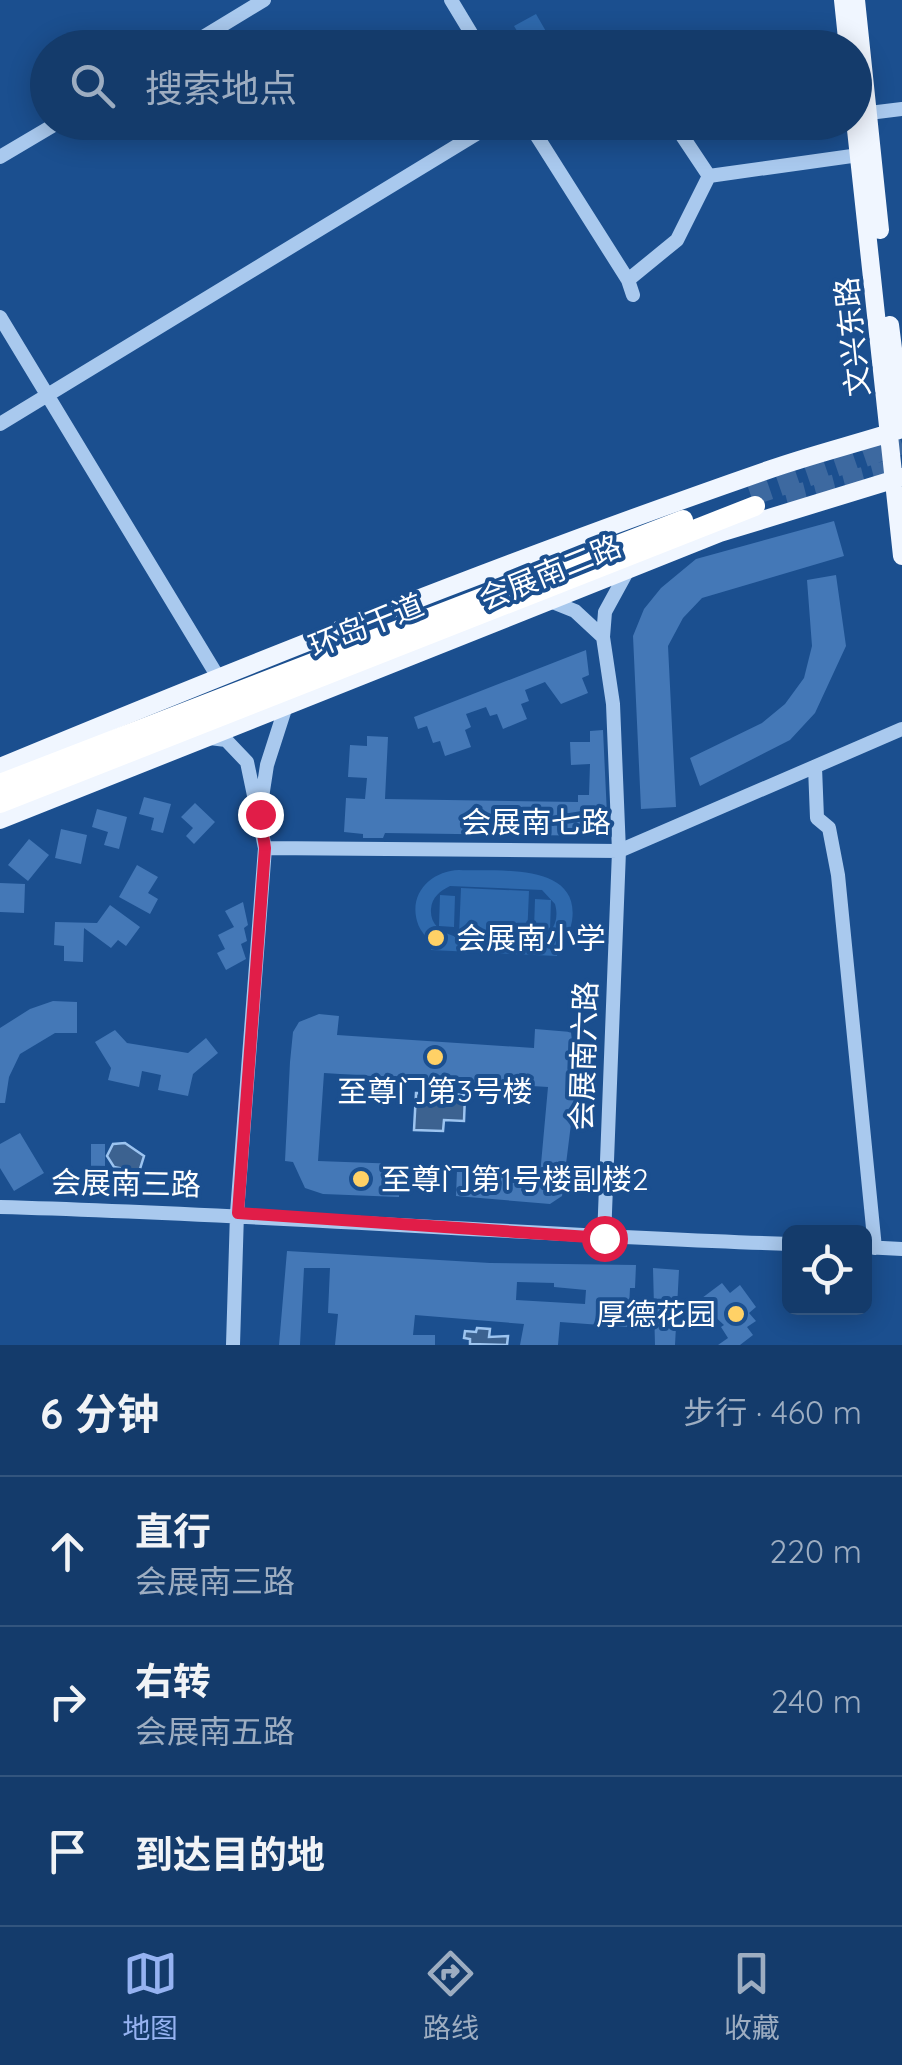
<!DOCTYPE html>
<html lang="zh">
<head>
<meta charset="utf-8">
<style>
  :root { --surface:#143b6b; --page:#214673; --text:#f1f3f6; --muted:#9dadc1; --line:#33557e; --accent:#95b2f1 }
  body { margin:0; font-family:Quicksand,"Noto Sans SC",sans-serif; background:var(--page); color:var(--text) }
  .controls { position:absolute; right:30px; bottom:30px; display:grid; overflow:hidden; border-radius:15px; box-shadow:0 5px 25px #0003 }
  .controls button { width:90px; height:90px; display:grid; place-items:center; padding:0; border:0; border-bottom:2px solid var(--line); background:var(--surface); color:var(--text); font:50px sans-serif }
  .stop { position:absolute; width:30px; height:30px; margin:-22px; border:8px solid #e11d48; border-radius:50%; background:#fff }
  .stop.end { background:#e11d48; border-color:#fff; box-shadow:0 2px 10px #0008 }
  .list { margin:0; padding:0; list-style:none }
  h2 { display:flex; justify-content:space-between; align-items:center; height:130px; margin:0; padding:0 40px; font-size:42px }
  h2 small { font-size:32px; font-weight:400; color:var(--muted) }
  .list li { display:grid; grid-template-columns:65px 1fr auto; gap:30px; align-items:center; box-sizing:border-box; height:150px; padding:0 40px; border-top:2px solid var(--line) }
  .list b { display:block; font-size:38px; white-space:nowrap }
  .list p { margin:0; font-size:32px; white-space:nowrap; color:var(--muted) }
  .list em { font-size:32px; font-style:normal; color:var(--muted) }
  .icon { flex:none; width:55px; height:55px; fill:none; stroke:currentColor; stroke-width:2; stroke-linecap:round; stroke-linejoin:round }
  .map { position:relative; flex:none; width:902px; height:1345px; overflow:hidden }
  .search { position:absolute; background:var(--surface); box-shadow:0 5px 25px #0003; left:30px; right:30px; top:30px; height:110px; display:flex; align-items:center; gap:25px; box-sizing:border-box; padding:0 35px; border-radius:55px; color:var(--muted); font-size:38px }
  .sheet { height:580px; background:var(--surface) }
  nav { display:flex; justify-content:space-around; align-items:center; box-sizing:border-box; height:140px; border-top:2px solid var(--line); background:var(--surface); font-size:28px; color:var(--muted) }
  nav a { display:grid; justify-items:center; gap:5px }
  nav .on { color:var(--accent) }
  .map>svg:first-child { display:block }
  .green { fill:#2e69ad; fill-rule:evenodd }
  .water { fill:#3c6290; stroke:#9cc4f0; stroke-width:2.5 }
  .building { fill:#4478b7; fill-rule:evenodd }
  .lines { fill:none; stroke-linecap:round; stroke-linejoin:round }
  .highway-tunnel { stroke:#3d69a0; stroke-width:20; stroke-dasharray:20 10; stroke-linecap:butt }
  .minor { stroke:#a9c9ee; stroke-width:14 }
  .major { stroke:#f0f6ff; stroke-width:18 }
  .highway { stroke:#fff; stroke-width:20 }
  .route { stroke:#e11d48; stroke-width:12 }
  .poi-dot { fill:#ffd166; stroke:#1b4f8f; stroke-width:4 }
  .labels { text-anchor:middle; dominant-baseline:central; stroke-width:8; stroke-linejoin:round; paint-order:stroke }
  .street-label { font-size:30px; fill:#fff; stroke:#1b4f8f }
  .poi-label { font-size:30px; fill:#fff; stroke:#1b4f8f; text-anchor:start }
</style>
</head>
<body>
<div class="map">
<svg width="902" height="1345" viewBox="0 0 902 1345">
  <rect width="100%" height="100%" fill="#1b4f8f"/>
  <path class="green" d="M536,14l19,33h-28l-13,-21z
    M459,870c36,2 122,-9 113,51 -2,14 -14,21 -15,35l-126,-6c-1,-12 -11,-17 -14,-29 -8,-29 15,-50 42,-51zM450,886l92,4 13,14c5,18 -3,32 -21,36 -26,0 -106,9 -103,-31 1,-12 9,-18 19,-23z
    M461,888l68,3 -2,47 -68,-4z
    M440,895l15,1 -1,31 -15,-1z
    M535,899l16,1 -1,30 -16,-1z"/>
  <path class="water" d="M416,1093l49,2 -1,26 -20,-1 -1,11 -29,-1z
    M125,1143l19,13 -5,16 -25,-5 -7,-11 6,-12z
    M477,1328l13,1 -1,8 19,-1 -1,9 -37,-1v-5l-6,-1 1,-7 11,1z"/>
  <path class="building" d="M834,521l10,35 -142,42 -19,20 -15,28 8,161 -35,2 -8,-173 11,-27 17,-21 35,-29z
    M836,575l10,71 -31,67 -25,27 -90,46 -10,-28 72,-35 23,-19 19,-26 8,-32 -5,-66z
    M586,650l3,25 -7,3 6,15 -27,11 -16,-22 -20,8 4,11 -8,3 6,15 -24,10 -6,-15 -7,2 -4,-9 -20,7 5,13 -6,3 6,17 -26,9 -5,-15 -7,2 -6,-17 -9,3 -4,-12z
    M603,730l5,106 -223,-3 -2,5h-20v-4l-19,-2 2,-34 19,1 2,-21 -19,-1 2,-32 17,1v-10l21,1 -3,62 193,3v-7h11l1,-31 -19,1 -1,-23h20v-11z
    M144,797l27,7 -8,29 -12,-3 3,-12 -15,-4z
    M195,803l20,19 -21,22 -8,-8 7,-8 -12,-11z
    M97,809l30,8 -8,32 -15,-4 4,-13 -16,-5z
    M61,829l26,6 -6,29 -26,-6z
    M29,839l20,16 -21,26 -20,-16z
    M137,865l21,12 -10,16 10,6 -8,15 -31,-17z
    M0,883l25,1 -1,29 -24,-1z
    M243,902l5,23 -4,3 3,13 -6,3 5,15 -20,11 -9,-17 8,-4 -7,-14 16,-8 -9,-16z
    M110,905l30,22 -14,19 -8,-6 -7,8 -27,-20 -1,34 -19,-1v-15l-10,-1 1,-23 42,1z
    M53,1001l24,1v31h-22l-35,21 -11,23 -4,26h-5v-75l30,-19z
    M319,1014l20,2 -2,19 197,13 1,-19 36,3 5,52 -14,112 -12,8 -94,-8 1,-26 83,5 8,-88 -224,-14 -6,88 82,3 -1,33 -76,-3 -18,-6 -12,-26 -8,-1 5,-99 3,-30 6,-10z
    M115,1030l12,13 61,10 18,-15 12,15 -25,21 -5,22 -30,-6 3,-15 -19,-4 -3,16 -31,-7 3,-12 -16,-26z
    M20,1133l24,40 -30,18 -14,-23v-24z
    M91,1144h14v22l6,6 20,4 -2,7 -38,-2z
    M287,1251l203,12 146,2 -1,23h-5l-2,39 -68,-5 -2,23h-38l4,-21 -109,-9 -2,20h22v10h-100l3,-31 -10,-1 2,-45h-26l-4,77h-21zM517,1282l37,1v4l32,3 -1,14 -69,-4z
    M653,1268l26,2 -4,75h-20z
    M722,1283l8,10 10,-8 16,22 -7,6 7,8 -9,6 6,8 -13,10h-22l10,-7 -7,-11 3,-2 -26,-24z"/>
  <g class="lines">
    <path class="highway-tunnel" d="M751,496l151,-52
      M786,497l116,-30"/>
    <path class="minor" d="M451,0l29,48
      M185,48l79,-48
      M861,114l41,-5
      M528,122l100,158 5,15
      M673,122l36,54 150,-21
      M0,157l59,-35
      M628,280l49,-40 32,-64
      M0,317l218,360
      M0,424l496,-302
      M550,601l25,10 28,26
      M210,738l16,2 21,22 18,86 -28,365 -4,132
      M815,767l2,51 12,10 9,47 37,373
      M261,804l6,-39 18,-56
      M265,848l354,3 283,-122
      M0,1207c264,7 526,28 790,37
      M604,1238l15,-387 -6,-147 -10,-67 2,-25 23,-42
      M864,1247l38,2"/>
    <path class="major" d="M843,0l5,48
      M856,0l24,230
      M854,111l48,445
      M890,325l12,94
      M0,767c254,-105 511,-208 771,-298 43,-15 88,-26 131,-40
      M0,820l720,-287 182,-56"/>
    <path class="highway" d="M0,784l683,-264
      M0,803l755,-297"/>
  </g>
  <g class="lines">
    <path class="route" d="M260,814l5,34 -27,365 366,25"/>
  </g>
  <g class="poi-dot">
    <circle cx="436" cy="938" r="10"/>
    <circle cx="435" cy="1057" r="10"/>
    <circle cx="361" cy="1179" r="10"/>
    <circle cx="736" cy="1314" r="10"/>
  </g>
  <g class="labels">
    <g class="street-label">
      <text transform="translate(852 337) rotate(-96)">文兴东路</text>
      <text transform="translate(550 572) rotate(-22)">会展南二路</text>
      <text transform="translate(366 625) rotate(-22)">环岛干道</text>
      <text x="536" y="822">会展南七路</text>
      <text transform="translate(583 1056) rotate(-88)">会展南六路</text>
      <text transform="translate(126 1183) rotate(1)">会展南三路</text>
    </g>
    <g class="poi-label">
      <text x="456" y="938">会展南小学</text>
      <text x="435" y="1091" text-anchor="middle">至尊门第3号楼</text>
      <text x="381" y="1179">至尊门第1号楼副楼2</text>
      <text x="716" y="1314" text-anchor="end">厚德花园</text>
    </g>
  </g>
</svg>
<div class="controls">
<button><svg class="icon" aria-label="locate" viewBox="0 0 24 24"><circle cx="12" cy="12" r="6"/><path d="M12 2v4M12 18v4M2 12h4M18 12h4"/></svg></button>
</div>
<div class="stop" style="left:604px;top:1238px"></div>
<div class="stop end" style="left:260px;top:814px"></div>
<div class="search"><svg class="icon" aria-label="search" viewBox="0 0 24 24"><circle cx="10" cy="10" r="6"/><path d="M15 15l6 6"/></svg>搜索地点</div>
</div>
<section class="sheet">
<h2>6 分钟<small>步行 · 460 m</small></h2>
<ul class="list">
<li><svg class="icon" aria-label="ahead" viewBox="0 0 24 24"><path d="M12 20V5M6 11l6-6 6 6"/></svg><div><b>直行</b><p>会展南三路</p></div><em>220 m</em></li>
<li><svg class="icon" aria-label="right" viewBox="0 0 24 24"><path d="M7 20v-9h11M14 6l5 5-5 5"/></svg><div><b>右转</b><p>会展南五路</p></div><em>240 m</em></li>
<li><svg class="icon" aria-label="arrive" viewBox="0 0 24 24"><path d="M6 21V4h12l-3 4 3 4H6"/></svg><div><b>到达目的地</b></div></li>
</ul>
</section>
<nav>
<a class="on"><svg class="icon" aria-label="map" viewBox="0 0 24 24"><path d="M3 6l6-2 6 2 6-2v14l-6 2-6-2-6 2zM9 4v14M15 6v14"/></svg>地图</a>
<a><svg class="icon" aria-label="directions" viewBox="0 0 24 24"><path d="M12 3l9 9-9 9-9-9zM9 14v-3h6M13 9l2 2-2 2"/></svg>路线</a>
<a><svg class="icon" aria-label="saved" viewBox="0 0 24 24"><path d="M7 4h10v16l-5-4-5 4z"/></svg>收藏</a>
</nav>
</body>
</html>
